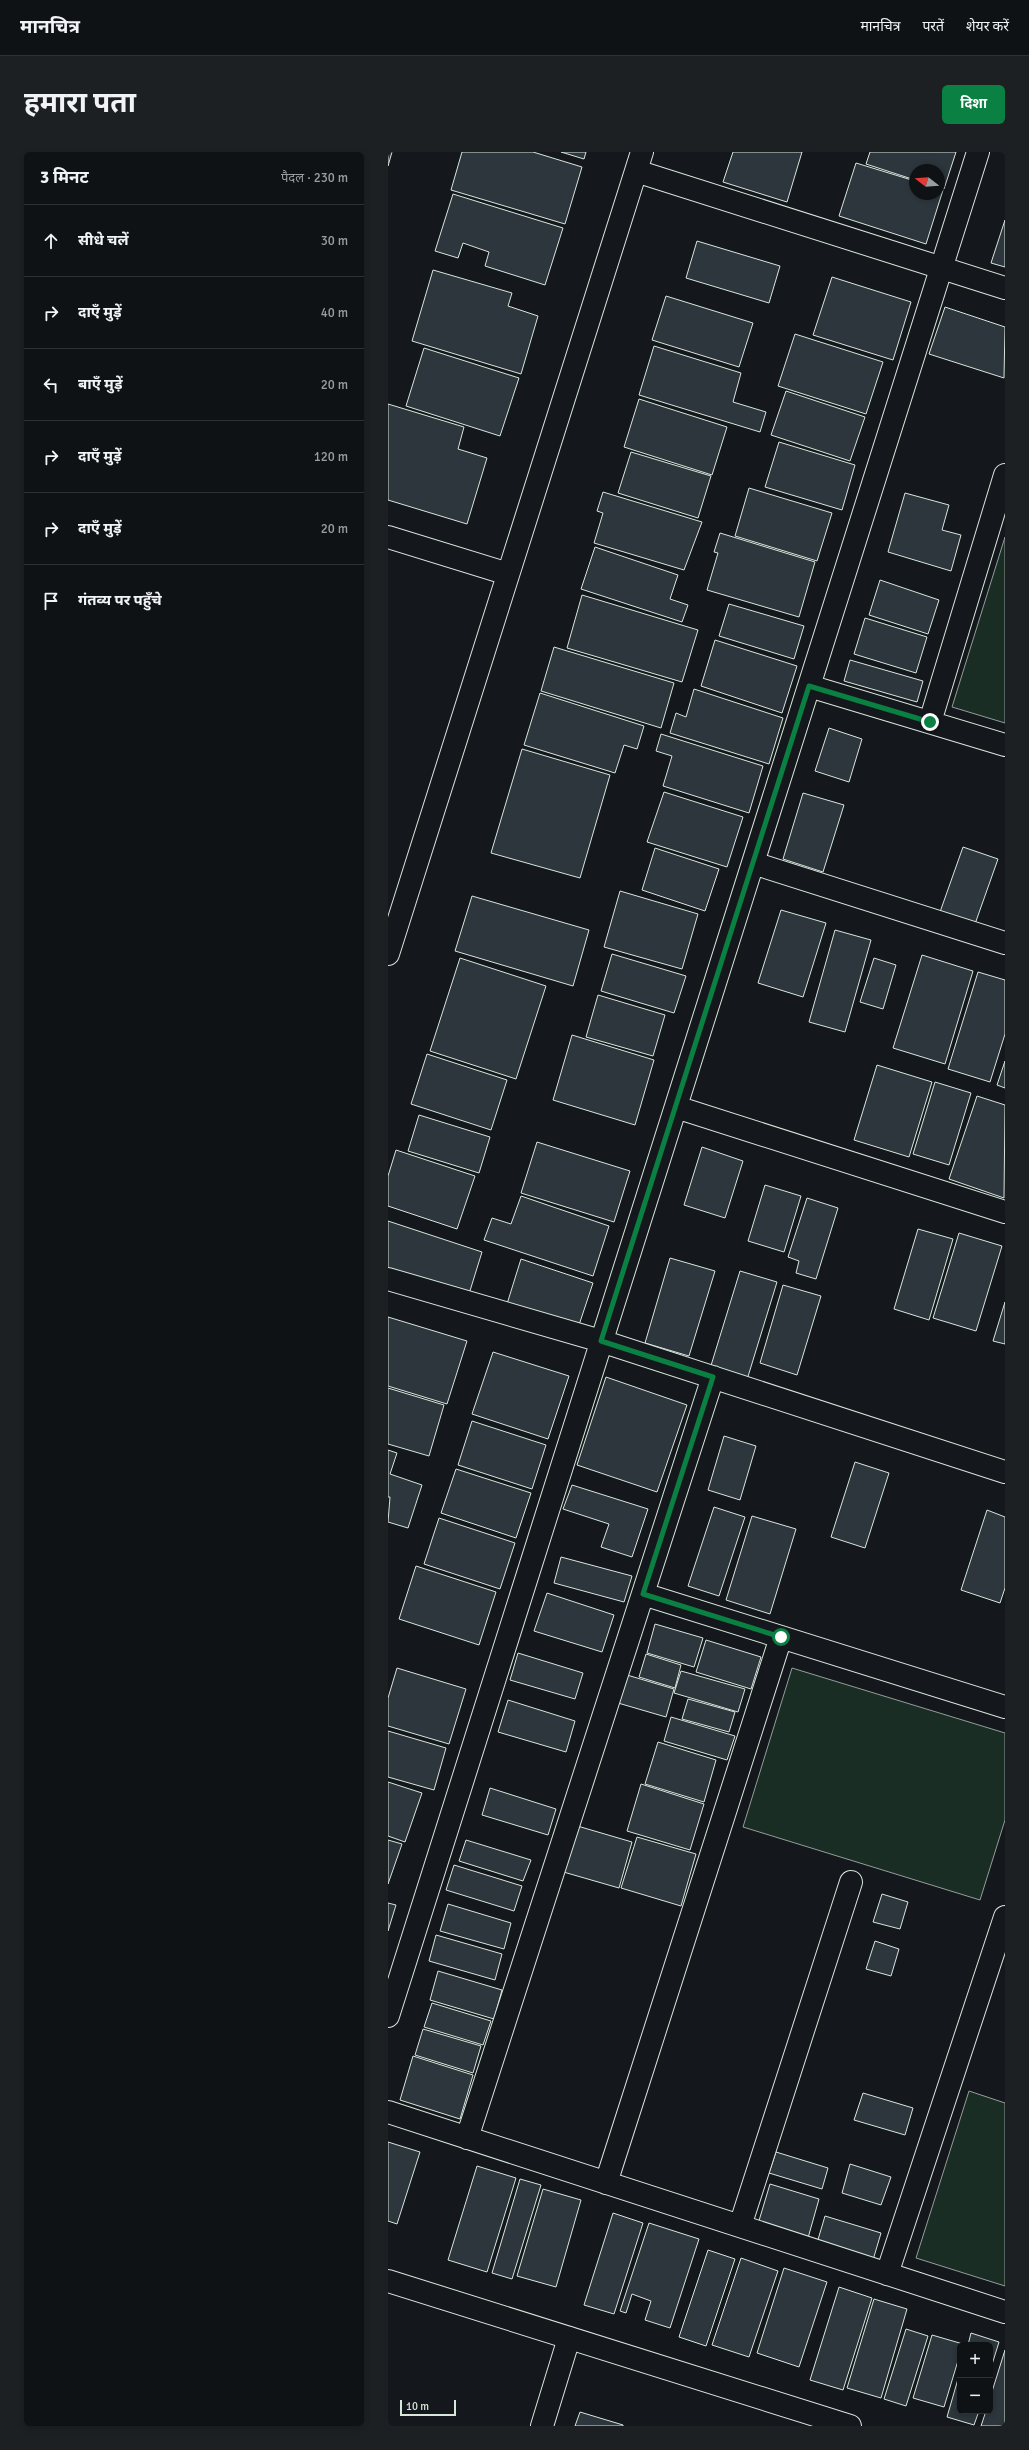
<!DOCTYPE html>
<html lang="hi">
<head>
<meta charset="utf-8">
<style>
  :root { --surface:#0f1215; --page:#1d2022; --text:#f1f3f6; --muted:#9b9ea0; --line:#2f3234; --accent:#0b8043 }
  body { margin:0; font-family:Signika,"Noto Sans Devanagari",sans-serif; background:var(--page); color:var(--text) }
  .controls { position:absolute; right:12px; bottom:12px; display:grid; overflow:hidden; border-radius:6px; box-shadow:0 2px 6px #0003 }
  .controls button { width:36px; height:36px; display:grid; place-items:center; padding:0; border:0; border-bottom:1px solid var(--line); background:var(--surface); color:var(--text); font:20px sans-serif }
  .compass { position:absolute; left:521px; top:12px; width:36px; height:36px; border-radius:50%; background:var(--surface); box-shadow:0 2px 6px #0003; rotate:287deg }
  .scale { position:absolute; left:12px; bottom:10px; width:56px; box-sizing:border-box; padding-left:4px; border:2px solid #d8e6dc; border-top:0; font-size:11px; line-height:14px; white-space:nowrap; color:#d8e6dc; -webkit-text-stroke:3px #14181c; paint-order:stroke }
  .stop { position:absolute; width:12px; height:12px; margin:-9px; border:3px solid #0b8043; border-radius:50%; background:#fff }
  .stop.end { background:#0b8043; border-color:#fff; box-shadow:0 1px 4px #0008 }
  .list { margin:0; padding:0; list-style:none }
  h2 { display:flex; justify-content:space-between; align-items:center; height:52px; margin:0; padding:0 16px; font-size:17px }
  h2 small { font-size:13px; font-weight:400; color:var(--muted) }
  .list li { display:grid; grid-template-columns:26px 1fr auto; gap:12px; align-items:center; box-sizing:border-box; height:72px; padding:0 16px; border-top:1px solid var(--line) }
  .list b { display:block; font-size:15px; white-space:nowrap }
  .list em { font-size:13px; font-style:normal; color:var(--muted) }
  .icon { flex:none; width:22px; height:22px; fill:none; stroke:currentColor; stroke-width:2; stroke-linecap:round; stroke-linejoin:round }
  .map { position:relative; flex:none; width:617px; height:2274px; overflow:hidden; border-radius:6px }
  header { display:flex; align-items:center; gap:24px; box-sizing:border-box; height:56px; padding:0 20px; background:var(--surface); border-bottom:1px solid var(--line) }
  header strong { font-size:19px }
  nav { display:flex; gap:22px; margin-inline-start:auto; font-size:14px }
  .intro { display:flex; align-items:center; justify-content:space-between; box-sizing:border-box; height:96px; padding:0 24px }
  h1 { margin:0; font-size:28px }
  .button { padding:10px 18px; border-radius:6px; background:var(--accent); color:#fff; font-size:14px; font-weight:700 }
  main { display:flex; gap:24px; padding:0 24px }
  aside { flex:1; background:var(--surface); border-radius:6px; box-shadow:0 2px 6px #0003 }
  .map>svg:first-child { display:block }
  .green { fill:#1a2d24; stroke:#939e99 }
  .building { fill:#2c363c; stroke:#d8e6dc }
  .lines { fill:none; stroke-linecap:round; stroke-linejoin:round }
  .minor-casing { stroke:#d8e6dc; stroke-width:24 }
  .tertiary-casing { stroke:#d8e6dc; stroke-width:24 }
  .minor { stroke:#14181c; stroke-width:22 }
  .tertiary { stroke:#14181c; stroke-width:22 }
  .route { stroke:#0b8043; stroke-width:5 }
</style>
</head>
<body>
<header>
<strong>मानचित्र</strong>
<nav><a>मानचित्र</a><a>परतें</a><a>शेयर करें</a></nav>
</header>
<div class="intro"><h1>हमारा पता</h1><a class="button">दिशा</a></div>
<main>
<aside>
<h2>3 मिनट<small>पैदल · 230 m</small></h2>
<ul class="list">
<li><svg class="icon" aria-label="ahead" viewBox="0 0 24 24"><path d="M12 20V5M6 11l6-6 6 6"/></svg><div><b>सीधे चलें</b></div><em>30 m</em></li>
<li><svg class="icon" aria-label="right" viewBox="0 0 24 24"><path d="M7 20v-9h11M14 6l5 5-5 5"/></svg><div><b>दाएँ मुड़ें</b></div><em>40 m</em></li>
<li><svg class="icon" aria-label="left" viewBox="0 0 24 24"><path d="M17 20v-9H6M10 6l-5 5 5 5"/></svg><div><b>बाएँ मुड़ें</b></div><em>20 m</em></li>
<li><svg class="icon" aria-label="right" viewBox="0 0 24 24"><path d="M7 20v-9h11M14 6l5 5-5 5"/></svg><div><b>दाएँ मुड़ें</b></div><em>120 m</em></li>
<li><svg class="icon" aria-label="right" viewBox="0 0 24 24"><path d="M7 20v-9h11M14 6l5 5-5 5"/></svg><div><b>दाएँ मुड़ें</b></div><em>20 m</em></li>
<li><svg class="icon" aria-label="arrive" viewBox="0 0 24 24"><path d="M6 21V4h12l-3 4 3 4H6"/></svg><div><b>गंतव्य पर पहुँचे</b></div></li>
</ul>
</aside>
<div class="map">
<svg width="617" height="2274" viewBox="0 0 617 2274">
  <rect width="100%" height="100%" fill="#14181c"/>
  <path class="green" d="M617,385v186l-53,-16z
    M404,1516l213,65v87l-25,80 -237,-73z
    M581,1939l36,12v183l-89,-28z"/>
  <path class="building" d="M0,0h4l-4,14z
    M74,0h71l49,15 -17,57 -114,-34z
    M173,0h25l-2,7z
    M345,0h69l-15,50 -64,-20z
    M482,0h86l-12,37 -5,-2v-17h-24v10l-49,-16z
    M468,11l59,18v13h24v-5l4,1 -17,54 -87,-28z
    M65,42l110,34 -18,57 -60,-19 4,-14 -26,-9 -5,15 -23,-7z
    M617,68v47l-14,-4z
    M309,89l83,25 -11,37 -83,-25z
    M45,118l79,23 -4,13 30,10 -17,58 -109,-33z
    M444,125l79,25 -18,58 -80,-25z
    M278,144l87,27 -14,44 -87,-27z
    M557,155l60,20 -1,51 -75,-24z
    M407,182l88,28 -17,52 -88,-28z
    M266,194l87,27 -8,29 33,10 -6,20 -121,-37z
    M36,196l95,30 -19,58 -94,-30z
    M398,239l79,26 -15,44 -79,-26z
    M251,247l88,28 -15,48 -88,-28z
    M0,252l76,23 -6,22 29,9 -20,66 -79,-24z
    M391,290l76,23 -13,45 -77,-23z
    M243,300l80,24 -13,42 -80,-25z
    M361,336l83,25 -15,48 -82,-25z
    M215,340l99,30 -18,48 -90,-27 9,-30 -6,-2z
    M517,341l44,12 -7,25 19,5 -10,36 -63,-19z
    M332,381l95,29 -16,55 -92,-27 11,-37 -4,-1z
    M207,395l83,28 -8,24 18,6 -6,17 -101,-33z
    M492,428l59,20 -11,34 -59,-19z
    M194,443l116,35 -16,52 -115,-34z
    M341,452l75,22 -10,33 -75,-23z
    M477,466l62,19 -11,36 -62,-19z
    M327,488l82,26 -15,47 -81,-27z
    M166,495l120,36 -13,45 -120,-37z
    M462,508l73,21 -6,21 -73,-21z
    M306,537l89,29 -14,46 -99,-31 6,-20 10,4z
    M152,541l104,33 -7,23 -13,-4 -9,28 -91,-28z
    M441,576l33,11 -13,43 -34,-11z
    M273,582l102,32 -14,47 -86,-27 9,-30 -16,-5z
    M134,597l88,26 -30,103 -89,-25z
    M276,640l79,25 -16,50 -80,-25z
    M415,641l41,12 -21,67 -40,-13z
    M575,695l35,12 -23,65 -35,-12z
    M267,696l64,21 -14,42 -63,-21z
    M232,739l78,23 -16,55 -78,-22z
    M84,744l117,34 -16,56 -118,-35z
    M393,758l45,13 -23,74 -45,-14z
    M447,778l36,10 -26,92 -36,-10z
    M224,802l74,22 -12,37 -73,-22z
    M534,803l51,16 -28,93 -52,-16z
    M72,806l86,28 -30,93 -86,-28z
    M486,806l22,7 -13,44 -23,-7z
    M590,820l27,8v54l-15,48 -42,-13z
    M210,843l67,20 -12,41 -67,-19z
    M184,883l82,25 -19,65 -82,-25z
    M39,902l80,26 -16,50 -80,-26z
    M617,909v27l-8,-3z
    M489,913l55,17 -23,75 -55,-17z
    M547,930l36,11 -22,72 -36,-11z
    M589,944l28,9 -1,93 -55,-19z
    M31,963l71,22 -11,36 -71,-22z
    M149,990l93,29 -16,51 -93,-29z
    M314,995l41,14 -18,57 -41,-13z
    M8,998l79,26 -18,53 -69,-23v-30z
    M377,1033l36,11 -17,56 -36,-11z
    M133,1044l88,30 -16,50 -109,-36 8,-22 19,6z
    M419,1046l31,10 -22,71 -20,-6 3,-12 -11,-4z
    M0,1069l94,31 -13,42 -81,-26z
    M530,1077l35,10 -24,81 -35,-11z
    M571,1081l43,13 -26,85 -43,-13z
    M282,1106l45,13 -26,85 -44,-13z
    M133,1107l72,24 -15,45 -71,-24z
    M352,1119l37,11 -31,101 -37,-11z
    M395,1133l38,11 -24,79 -37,-12z
    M617,1150v42l-12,-3z
    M0,1165l79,24 -20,63 -59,-18z
    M105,1200l76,24 -21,63 -76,-25z
    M218,1225l81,28 -30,87 -80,-27z
    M0,1236l56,17 -15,51 -41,-12z
    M84,1269l74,24 -14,44 -74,-24z
    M336,1284l32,10 -16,54 -32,-10z
    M0,1298l9,3 -7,21 32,11 -14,43 -20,-6 2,-25h-2z
    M467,1310l34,11 -24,75 -34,-11z
    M68,1317l75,24 -15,45 -75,-25z
    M184,1333l76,24 -16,48 -31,-10 8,-23 -46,-15z
    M326,1355l31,10 -26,79 -31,-10z
    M599,1358l18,7v71l-5,15 -39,-13z
    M364,1364l44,13 -26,85 -44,-14z
    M51,1366l76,25 -15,46 -76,-25z
    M173,1405l71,19 -8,26 -70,-19z
    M28,1414l80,26 -17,53 -80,-26z
    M159,1441l67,22 -12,37 -68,-21z
    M267,1472l48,14 -9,29 -47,-14z
    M318,1488l55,17 -10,32 -55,-17z
    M130,1501l65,20 -8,26 -65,-19z
    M258,1502l35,11 -6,23 -36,-11z
    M9,1516l69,21 -17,55 -61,-18v-28z
    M293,1519l64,18 -7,23 -64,-19z
    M239,1523l47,14 -8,28 -48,-14z
    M300,1547l47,13 -6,20 -47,-13z
    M120,1548l67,21 -9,31 -68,-20z
    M283,1565l64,19 -8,24 -63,-19z
    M0,1579l58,17 -12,42 -46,-13z
    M270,1590l58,18 -12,42 -59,-18z
    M0,1630l34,11 -17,49 -17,-6z
    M253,1632l63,20 -14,46 -63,-19z
    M102,1636l66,21 -8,26 -66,-20z
    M186,1673l58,17 -13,46 -59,-17z
    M249,1685l59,17 -15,52 -60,-18z
    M0,1688l14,4 -14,40z
    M78,1688l65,20 -8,21 -64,-20z
    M66,1713l68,21 -8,25 -68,-21z
    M494,1742l26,8 -8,27 -27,-7z
    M0,1751l8,2 -8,26z
    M60,1752l63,19 -7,26 -64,-18z
    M48,1783l66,19 -7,26 -66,-19z
    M487,1789l24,8 -8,27 -25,-7z
    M50,1819l64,19 -8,29 -64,-19z
    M44,1851l59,18 -8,24 -59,-18z
    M35,1877l58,17 -8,27 -58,-18z
    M25,1904l60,19 -13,44 -60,-19z
    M475,1941l50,15 -8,27 -51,-15z
    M0,1990l32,10 -23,72 -9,-3z
    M388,2000l52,16 -6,21 -53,-16z
    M462,2012l41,13 -10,28 -39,-12z
    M89,2014l39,12 -29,94 -39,-12z
    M132,2027l21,6 -29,94 -20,-6z
    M382,2032l49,15 -11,39 -50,-14z
    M155,2037l38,11 -25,87 -39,-11z
    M225,2061l30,10 -29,91 -30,-9z
    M437,2064l56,17 -8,27 -56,-17z
    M261,2071l50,16 -29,89 -25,-8 6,-19 -19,-7 -6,19 -6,-2z
    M320,2098l27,9 -29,87 -27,-9z
    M353,2106l37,13 -29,86 -37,-12z
    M396,2116l43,14 -28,85 -42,-14z
    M451,2135l33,11 -29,92 -33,-10z
    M486,2147l33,10 -26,89 -34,-10z
    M518,2177l22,7 -22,70 -22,-7z
    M583,2181l28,9 -9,29v-26h-22z
    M544,2183l31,9 -3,1v9l-16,53 -31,-9z
    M617,2198v76h-24l5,-15h4v-13z
    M572,2220v39h19l-5,14 -27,-8z
    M192,2260l43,13v1h-48z"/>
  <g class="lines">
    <g class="minor-casing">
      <path id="minor" d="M248,19l369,117
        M0,385l120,37
        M421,534l196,59
        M542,570l75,-247
        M365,711l252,80
        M0,802l254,-802
        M288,955l329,105
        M0,1127l213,62 404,131
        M255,1442l362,113
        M0,1864l590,-1864
        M0,1960l617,200
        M79,1986l246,-761
        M218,2031l175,-546
        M352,2074l111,-344
        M499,2122l118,-357
        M154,2274l27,-88"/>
    </g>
    <g class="tertiary-casing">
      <path id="tertiary" d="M0,2129l462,145"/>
    </g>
    <use href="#minor" class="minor"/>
    <use href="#tertiary" class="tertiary"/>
  </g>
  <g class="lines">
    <path class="route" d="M393,1485l-138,-43 70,-217 -112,-36 208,-655 121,36"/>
  </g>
</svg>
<div class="controls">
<button>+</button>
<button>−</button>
</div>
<svg class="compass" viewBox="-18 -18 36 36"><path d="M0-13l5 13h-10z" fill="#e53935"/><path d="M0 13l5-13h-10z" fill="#9b9ea0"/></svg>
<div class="scale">10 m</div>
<div class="stop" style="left:393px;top:1485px"></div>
<div class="stop end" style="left:542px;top:570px"></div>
</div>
</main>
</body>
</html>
